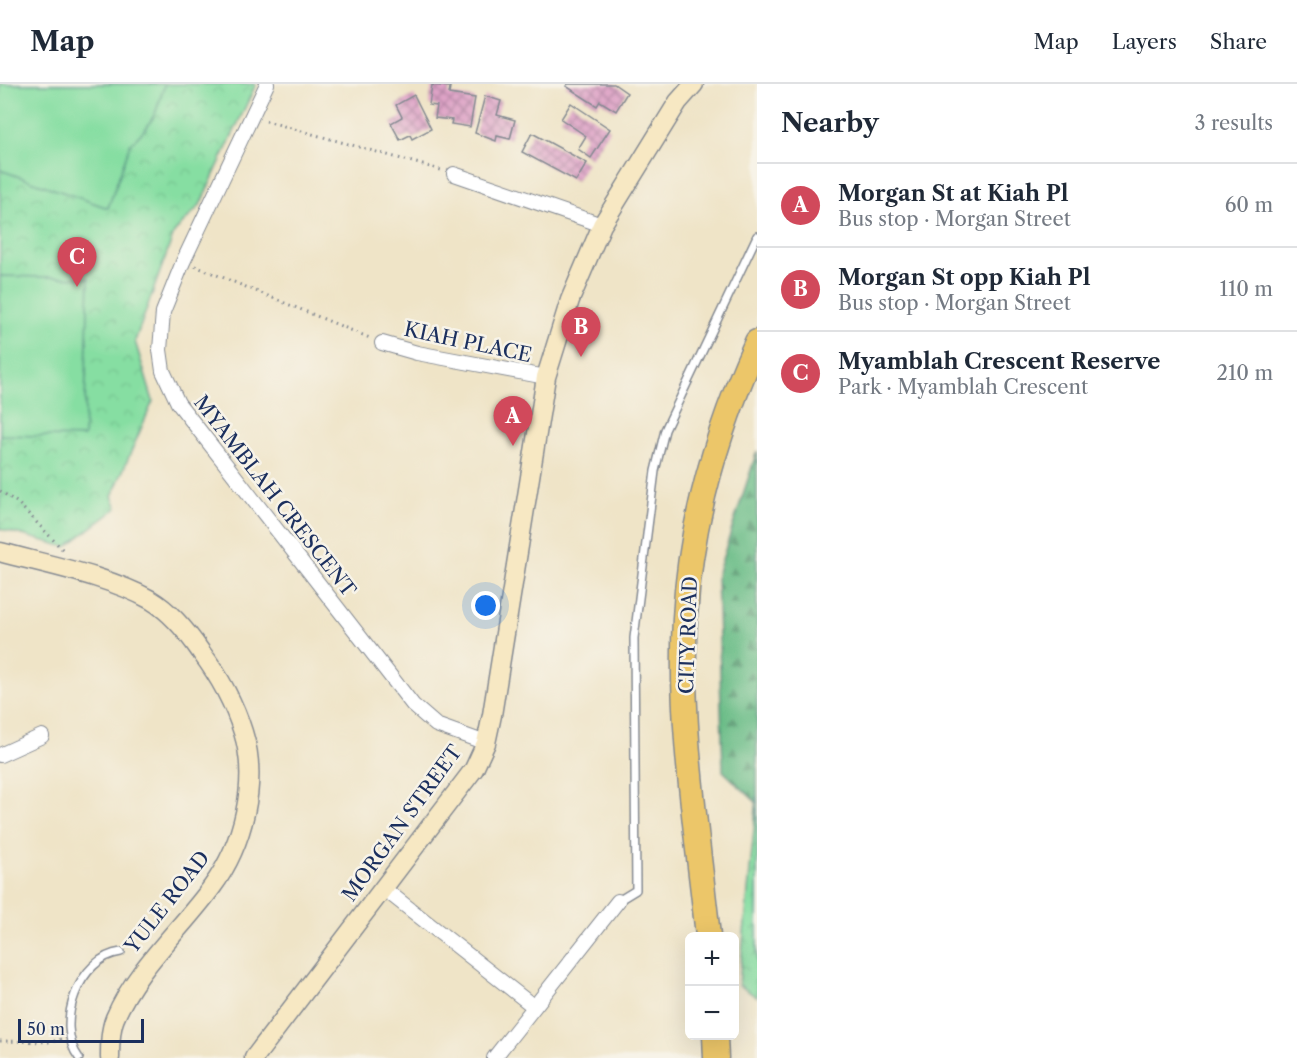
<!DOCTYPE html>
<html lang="en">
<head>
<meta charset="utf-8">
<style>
  :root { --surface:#fff; --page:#f2f2f3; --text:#1f2937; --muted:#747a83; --line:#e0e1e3; --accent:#d1495b }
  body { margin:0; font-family:"Libre Caslon Text",serif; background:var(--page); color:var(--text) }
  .controls { position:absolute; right:18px; bottom:18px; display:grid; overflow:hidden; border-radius:9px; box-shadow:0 6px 24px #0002 }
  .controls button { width:54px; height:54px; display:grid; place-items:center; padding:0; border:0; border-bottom:2px solid var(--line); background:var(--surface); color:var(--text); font:30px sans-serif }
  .scale { position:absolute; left:18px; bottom:15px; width:126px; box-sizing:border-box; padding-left:6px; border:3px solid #1b2f5e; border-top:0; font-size:16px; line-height:21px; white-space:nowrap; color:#1b2f5e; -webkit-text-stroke:4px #f7f3e8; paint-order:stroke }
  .you { position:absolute; left:486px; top:522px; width:21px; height:21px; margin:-15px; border:4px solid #fff; border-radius:50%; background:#1a73e8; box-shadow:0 0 0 9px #1a73e833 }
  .badge { display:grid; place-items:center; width:39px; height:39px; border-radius:50%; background:var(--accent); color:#fff; font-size:20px; font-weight:700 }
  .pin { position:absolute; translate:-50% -50px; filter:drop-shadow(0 2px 3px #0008) }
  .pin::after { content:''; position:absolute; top:32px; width:21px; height:18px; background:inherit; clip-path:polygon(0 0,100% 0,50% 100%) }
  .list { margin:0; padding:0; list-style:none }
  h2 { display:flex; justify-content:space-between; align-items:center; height:78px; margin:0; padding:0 24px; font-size:26px }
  h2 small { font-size:20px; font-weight:400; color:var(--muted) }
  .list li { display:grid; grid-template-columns:39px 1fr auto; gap:18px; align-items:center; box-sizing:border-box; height:84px; padding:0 24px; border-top:2px solid var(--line) }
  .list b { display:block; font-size:22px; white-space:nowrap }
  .list p { margin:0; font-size:20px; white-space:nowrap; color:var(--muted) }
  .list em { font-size:20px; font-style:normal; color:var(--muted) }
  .map { position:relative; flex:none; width:757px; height:974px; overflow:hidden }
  header { display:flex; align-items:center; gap:36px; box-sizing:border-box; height:84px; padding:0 30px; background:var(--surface); border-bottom:2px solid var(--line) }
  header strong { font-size:28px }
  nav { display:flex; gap:33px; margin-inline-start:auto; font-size:21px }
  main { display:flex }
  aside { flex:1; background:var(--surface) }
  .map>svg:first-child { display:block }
  .forest { fill:url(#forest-firs); stroke:#447673; stroke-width:1.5 }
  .park { fill:url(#park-crowns); stroke:#508680; stroke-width:1.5 }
  .pitch { fill:#86dea2; stroke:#508680; stroke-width:1.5 }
  .building { fill:url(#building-cross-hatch) }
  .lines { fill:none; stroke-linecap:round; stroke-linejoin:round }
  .lane-casing { stroke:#858a92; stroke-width:10 }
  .street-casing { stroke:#858a92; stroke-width:16 }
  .secondary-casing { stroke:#858a92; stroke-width:21 }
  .highway-casing { stroke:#858a92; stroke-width:27 }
  .path { stroke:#858a92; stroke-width:3; stroke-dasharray:1.5 4.5; stroke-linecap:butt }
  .lane { stroke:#fff; stroke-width:7 }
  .street { stroke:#fff; stroke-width:14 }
  .secondary { stroke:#f7e8c3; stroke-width:18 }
  .highway { stroke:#ecc669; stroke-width:24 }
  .labels { text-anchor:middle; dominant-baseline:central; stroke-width:5; stroke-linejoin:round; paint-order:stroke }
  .street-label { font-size:20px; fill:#1b2f5e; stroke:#f7f3e8 }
</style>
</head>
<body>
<header>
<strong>Map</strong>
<nav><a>Map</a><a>Layers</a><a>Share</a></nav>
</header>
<main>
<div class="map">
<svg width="757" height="974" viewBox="0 0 757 974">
  <defs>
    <pattern id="forest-firs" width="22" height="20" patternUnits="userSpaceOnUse" patternTransform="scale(1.5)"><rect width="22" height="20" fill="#6cbd88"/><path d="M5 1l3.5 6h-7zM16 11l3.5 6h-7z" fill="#589a72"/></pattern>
    <pattern id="park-crowns" width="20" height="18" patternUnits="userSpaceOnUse" patternTransform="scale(1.5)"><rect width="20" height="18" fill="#86dea2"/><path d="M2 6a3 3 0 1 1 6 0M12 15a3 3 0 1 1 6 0" fill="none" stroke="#73bf8e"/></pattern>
    <pattern id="building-cross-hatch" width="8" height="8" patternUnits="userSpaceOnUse" patternTransform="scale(1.5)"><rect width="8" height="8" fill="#dea3c6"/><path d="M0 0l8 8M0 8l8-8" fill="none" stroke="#b385a4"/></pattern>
  </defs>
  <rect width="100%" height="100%" fill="#f7f3e8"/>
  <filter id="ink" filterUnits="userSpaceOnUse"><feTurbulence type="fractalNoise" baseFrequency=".0167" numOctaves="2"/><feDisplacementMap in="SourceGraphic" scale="12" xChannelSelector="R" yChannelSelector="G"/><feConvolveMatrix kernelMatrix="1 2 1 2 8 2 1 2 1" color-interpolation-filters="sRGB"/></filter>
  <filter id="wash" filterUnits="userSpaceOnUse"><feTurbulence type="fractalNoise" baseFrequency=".008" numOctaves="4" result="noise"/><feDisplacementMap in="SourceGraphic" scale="24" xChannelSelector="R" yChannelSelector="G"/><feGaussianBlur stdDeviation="1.35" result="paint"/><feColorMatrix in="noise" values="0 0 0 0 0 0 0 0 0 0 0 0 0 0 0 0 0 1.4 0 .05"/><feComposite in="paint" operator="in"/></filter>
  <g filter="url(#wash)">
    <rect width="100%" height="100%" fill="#efe4c7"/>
    <path class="forest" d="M757,367v352l-34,-32 -6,-196z"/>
    <path class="park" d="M0,0h256l-56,121 -26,28 -39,108 18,60 -41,95 5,12 -51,39 -66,-18z
      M757,713v200l-18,-12z"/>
    <path class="pitch" d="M0,0h165l-10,30 -8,13 -17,18 -22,63 -108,-38z
      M0,192l89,2 -5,159 -84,-2z"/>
    <g id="blocks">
      <path class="building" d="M568,0h46l13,9 -11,18 -16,-10 -3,5 -31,-20z
        M432,1l18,2 -1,7 26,4 -5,29 -19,-3 1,-4 -17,-2 2,-12 -8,-1z
        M414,11l17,34 -19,10 -2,-4 -10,5 -9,-17 11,-6 -6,-12z
        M485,12l16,5 -4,14 18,5 -5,19 -13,-3 -1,5 -21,-8z
        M571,19l39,26 -19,29 -13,-9 8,-13 -25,-17z
        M532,49l55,30 -11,18 -54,-29z"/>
    </g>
  </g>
  <g filter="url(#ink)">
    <use href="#blocks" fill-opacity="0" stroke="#858a92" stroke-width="1.5"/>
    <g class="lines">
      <g class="lane-casing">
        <path id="lane" d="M618,817l18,-11 -2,-252 21,-167 10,-41 92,-194
          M79,974c-25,-33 0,-101 42,-106"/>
      </g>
      <g class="street-casing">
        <path id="street" d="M267,0l-84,178 -20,50 -3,38 3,21 15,32 235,302 23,20 50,18
          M454,90l148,51
          M382,259l35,10 129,24
          M0,671l42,-19
          M383,804l150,118
          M494,974l124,-157"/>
      </g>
      <g class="secondary-casing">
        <path id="secondary" d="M0,468c48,13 108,24 151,48 20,12 37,33 50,52 18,24 33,51 42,80 16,50 0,113 -31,155 -32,44 -75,80 -97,131 -5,12 -5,27 -5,40
          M254,974l220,-289 12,-26 6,-28 54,-338 24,-77 32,-75 76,-123 16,-18"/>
      </g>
      <g class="highway-casing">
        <path id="highway" d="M708,852c-11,-103 -29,-214 -23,-318 5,-96 32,-188 72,-276
          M715,952l1,22"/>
      </g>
      <path class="path" d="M266,37l175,49
        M195,182l175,72
        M0,407l18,12 45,47
        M0,957l51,1 10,-3"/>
      <use href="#lane" class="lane"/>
      <use href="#street" class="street"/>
      <use href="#secondary" class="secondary"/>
      <use href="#highway" class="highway"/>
    </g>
  </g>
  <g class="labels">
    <g class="street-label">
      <text transform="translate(468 258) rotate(12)">KIAH PLACE</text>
      <text transform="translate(275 412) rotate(52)">MYAMBLAH CRESCENT</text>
      <text transform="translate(688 551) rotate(-88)">CITY ROAD</text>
      <text transform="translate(402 739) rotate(-54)">MORGAN STREET</text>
      <text transform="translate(167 818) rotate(-52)">YULE ROAD</text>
    </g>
  </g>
</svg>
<div class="controls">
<button>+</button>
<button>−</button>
</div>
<div class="scale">50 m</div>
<div class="you"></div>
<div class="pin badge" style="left:513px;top:362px">A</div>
<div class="pin badge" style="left:581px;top:273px">B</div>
<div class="pin badge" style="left:77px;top:203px">C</div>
</div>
<aside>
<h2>Nearby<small>3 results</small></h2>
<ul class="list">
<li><span class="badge">A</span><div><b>Morgan St at Kiah Pl</b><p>Bus stop · Morgan Street</p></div><em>60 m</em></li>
<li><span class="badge">B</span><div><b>Morgan St opp Kiah Pl</b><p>Bus stop · Morgan Street</p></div><em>110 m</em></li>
<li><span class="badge">C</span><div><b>Myamblah Crescent Reserve</b><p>Park · Myamblah Crescent</p></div><em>210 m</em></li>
</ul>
</aside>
</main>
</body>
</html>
